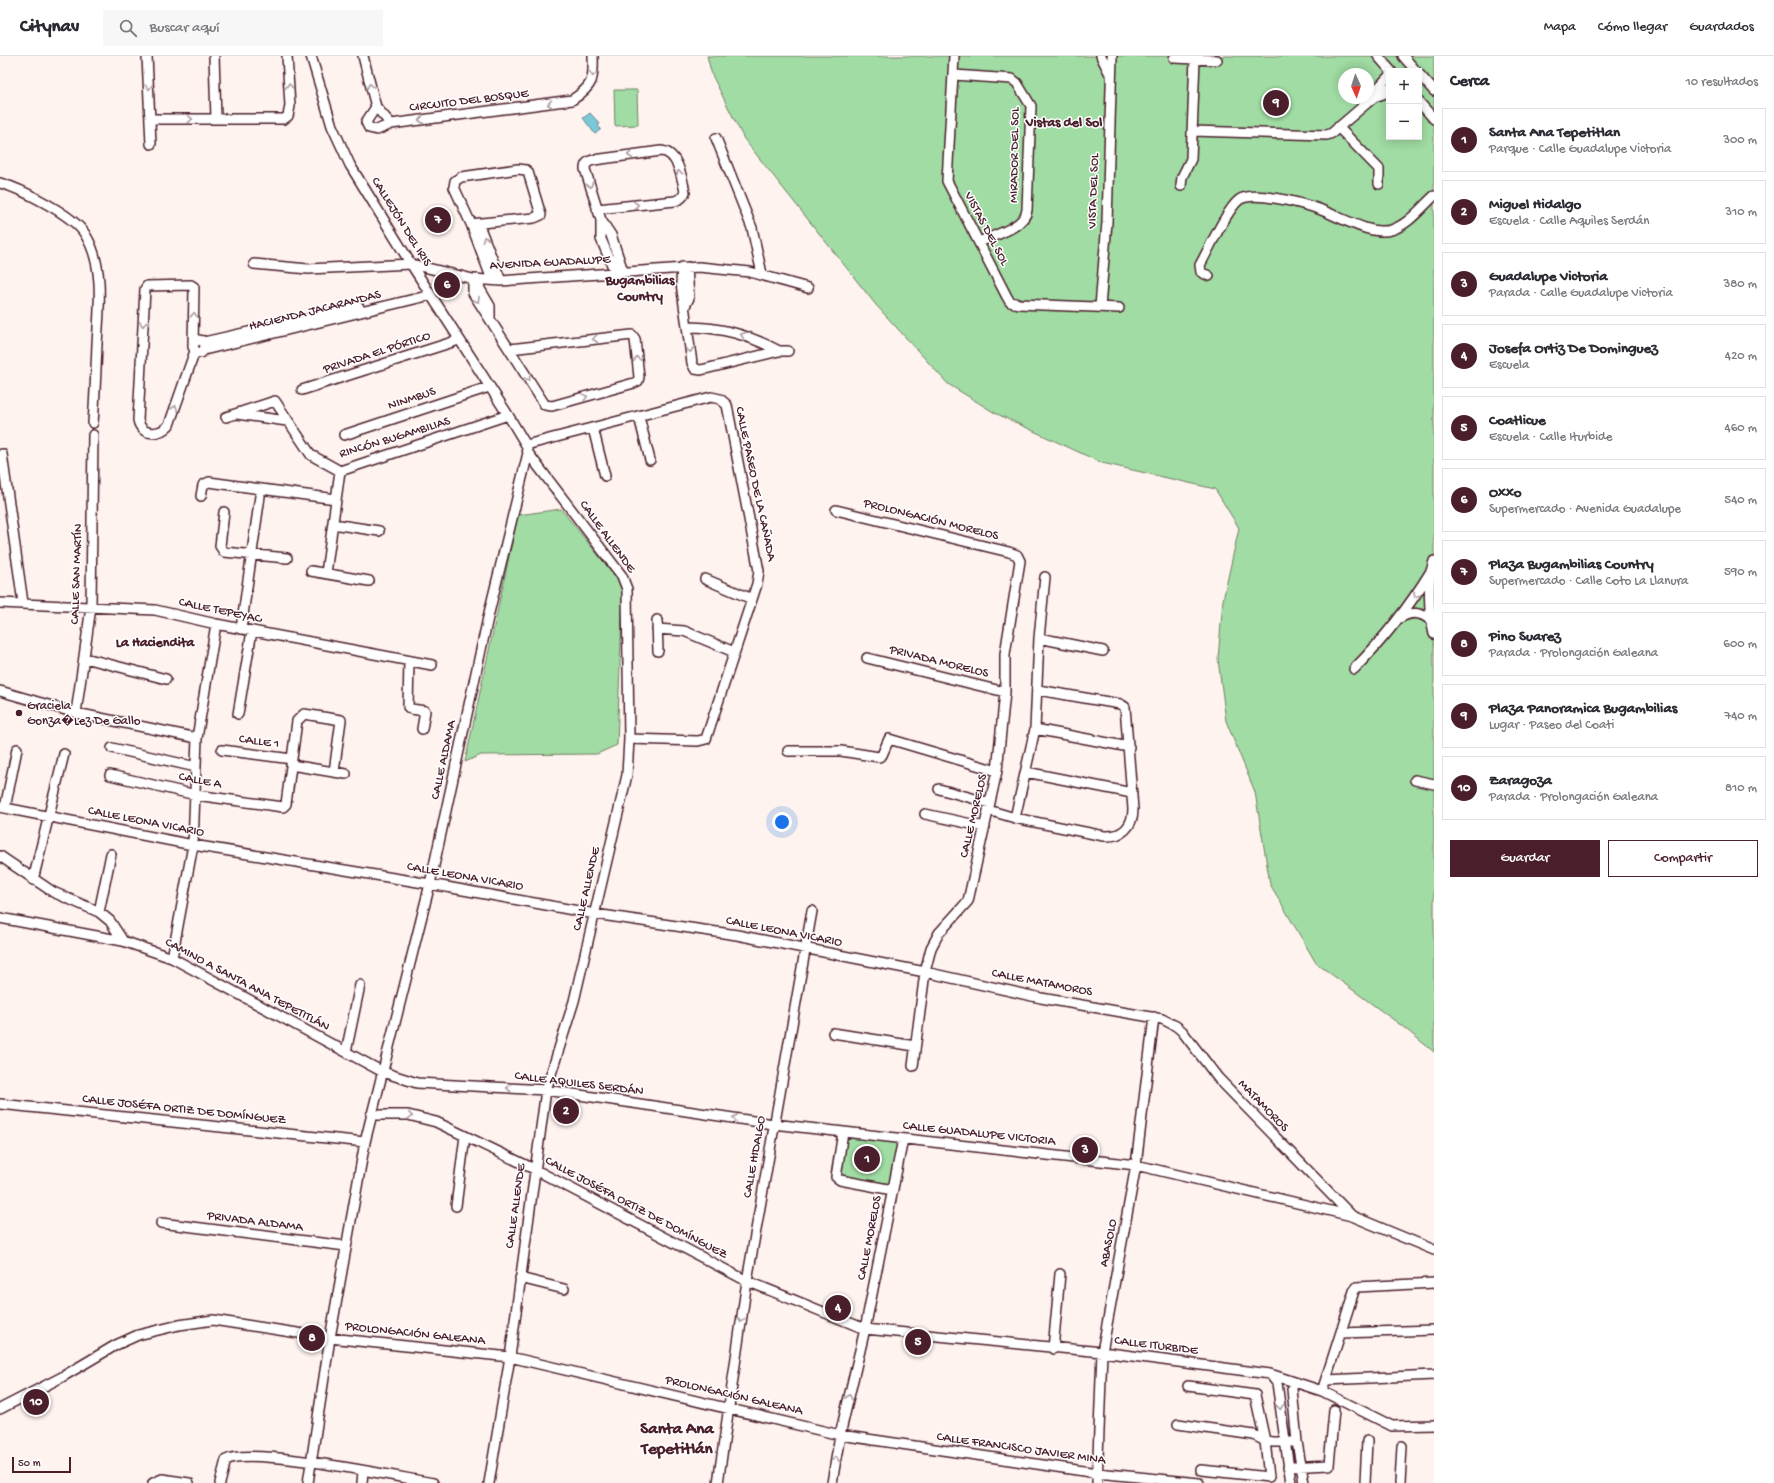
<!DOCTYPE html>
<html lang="es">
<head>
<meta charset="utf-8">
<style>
  :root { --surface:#fff; --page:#f7f7f7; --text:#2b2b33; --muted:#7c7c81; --line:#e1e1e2; --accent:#4a1f2b }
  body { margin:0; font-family:"Gochi Hand",sans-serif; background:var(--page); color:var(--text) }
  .controls { position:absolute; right:12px; top:12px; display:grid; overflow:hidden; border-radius:0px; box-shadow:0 2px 10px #0003 }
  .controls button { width:36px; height:36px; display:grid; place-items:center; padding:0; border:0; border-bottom:1px solid var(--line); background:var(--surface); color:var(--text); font:20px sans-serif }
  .compass { position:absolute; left:1338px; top:12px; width:36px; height:36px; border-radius:50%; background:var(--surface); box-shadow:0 2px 10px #0003; rotate:177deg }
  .scale { position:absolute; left:12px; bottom:10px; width:59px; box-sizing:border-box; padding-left:4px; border:2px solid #4a1f2b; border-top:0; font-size:11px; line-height:14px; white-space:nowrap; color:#4a1f2b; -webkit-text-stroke:3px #fff; paint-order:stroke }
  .you { position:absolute; left:782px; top:766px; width:14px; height:14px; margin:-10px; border:3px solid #fff; border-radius:50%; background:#1a73e8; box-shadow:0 0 0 6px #1a73e833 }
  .badge { display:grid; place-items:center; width:26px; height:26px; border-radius:50%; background:var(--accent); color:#fff; font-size:13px; font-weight:700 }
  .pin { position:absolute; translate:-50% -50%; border:2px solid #fff; box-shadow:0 1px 4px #0006 }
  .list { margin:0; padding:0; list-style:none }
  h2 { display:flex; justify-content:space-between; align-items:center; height:52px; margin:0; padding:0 16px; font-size:17px }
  h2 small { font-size:13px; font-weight:400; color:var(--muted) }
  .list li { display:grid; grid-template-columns:26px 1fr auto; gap:12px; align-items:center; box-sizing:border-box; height:64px; margin:0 8px 8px; padding:0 8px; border:1px solid var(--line); border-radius:0px }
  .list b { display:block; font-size:15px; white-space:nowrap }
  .list p { margin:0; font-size:13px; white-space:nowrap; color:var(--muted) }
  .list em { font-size:13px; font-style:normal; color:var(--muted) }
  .actions { display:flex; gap:8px; padding:12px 16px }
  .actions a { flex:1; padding:9px 0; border:1px solid var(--accent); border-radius:0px; text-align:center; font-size:14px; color:var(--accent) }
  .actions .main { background:var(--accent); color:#fff }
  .icon { flex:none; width:22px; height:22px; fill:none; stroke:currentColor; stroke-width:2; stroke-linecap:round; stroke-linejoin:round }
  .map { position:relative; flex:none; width:1434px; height:1427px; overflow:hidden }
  header { display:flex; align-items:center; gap:24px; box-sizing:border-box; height:56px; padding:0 20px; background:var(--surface); border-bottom:1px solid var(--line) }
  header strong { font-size:19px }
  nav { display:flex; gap:22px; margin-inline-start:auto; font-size:14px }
  .search { width:280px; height:36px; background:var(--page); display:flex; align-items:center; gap:10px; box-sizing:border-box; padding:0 14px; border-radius:0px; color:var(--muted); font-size:15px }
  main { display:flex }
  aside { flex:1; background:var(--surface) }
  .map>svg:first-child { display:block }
  .green { fill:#a0dca3; stroke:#757e67; fill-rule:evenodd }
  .water { fill:#7ac9d6; stroke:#678592 }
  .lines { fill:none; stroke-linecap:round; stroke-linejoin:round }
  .minor-casing { stroke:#4a1f2b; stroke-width:12 }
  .minor { stroke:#fff; stroke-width:9 }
  .oneway { stroke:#ae9aa0 }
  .poi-dot { fill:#4a1f2b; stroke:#fff; stroke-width:1.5 }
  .labels { text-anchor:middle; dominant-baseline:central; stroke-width:3; stroke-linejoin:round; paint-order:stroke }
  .street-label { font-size:13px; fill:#4a1f2b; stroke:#fff }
  .poi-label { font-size:13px; fill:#4a1f2b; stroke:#fff; text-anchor:start }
  .neighbourhood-label { font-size:14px; font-weight:bold; fill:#4a1f2b; stroke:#fff }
  .district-label { font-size:17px; font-weight:bold; fill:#4a1f2b; stroke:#fff }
</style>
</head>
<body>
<header>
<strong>Citynav</strong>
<div class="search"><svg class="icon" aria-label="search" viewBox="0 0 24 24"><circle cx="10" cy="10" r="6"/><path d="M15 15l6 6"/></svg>Buscar aquí</div>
<nav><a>Mapa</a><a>Cómo llegar</a><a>Guardados</a></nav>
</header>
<main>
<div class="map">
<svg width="1434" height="1427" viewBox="0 0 1434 1427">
  <rect width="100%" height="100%" fill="#fef3ee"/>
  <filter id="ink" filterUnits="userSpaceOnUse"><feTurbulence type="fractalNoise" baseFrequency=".025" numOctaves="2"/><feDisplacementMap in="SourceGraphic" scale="8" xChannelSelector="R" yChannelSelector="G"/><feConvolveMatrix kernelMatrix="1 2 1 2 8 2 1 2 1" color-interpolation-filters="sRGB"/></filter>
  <g filter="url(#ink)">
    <path class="green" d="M707,0h727v996l-32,-26 -86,-63 -46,-79 -15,-92 -29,-71 -8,-62 5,-59 16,-72 -24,-39 -113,-26 -107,-50 -47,-29 -72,-79 -132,-166 -32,-64zM1389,15h30v66h-30zM1344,18h24v24h-24z
      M614,34h23l1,35 -23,1z
      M561,453l62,77 -6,159 -20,9 -116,1 -16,7 53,-247z
      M844,1079l53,7 -7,43 -53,-9z"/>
    <path class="water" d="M590,57l10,11 -2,2 3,3 -6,5 -12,-16z"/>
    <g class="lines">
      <g class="minor-casing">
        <path id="minor" d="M147,0l4,88
          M214,0l2,62
          M311,0l21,70 18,39 61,99 97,151 18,30 2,8 94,123 5,13 2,150 -2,36 -53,226 -28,89 -36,267 -21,126
          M363,0l13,51 15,17 181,-24c21,-14 22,-20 21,-44
          M954,0l-7,125 60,116 3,5 9,2 100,4
          M1101,0l9,18
          M1378,0l13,15
          M1403,0l13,15
          M1174,2l43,2
          M1419,18l15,17
          M954,19l58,4 5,4 14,23 -4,104c-2,17 -34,26 -48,32
          M1374,41l3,-8 12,-13
          M1419,46l15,17
          M376,51l-10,15 3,6 8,2 14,-6
          M151,63h133l4,-3 2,-10 -3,-50
          M1338,71l41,42v15
          M1192,75l135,4 5,-2 42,-36 9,-3 6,-5
          M716,82l36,90 10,46
          M0,127c22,6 73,32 85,51 20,32 14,74 12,110 -1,26 -2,53 -4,79
          M1181,130l1,-9 9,-18 4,-100
          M597,153l78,-8c5,-2 8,-3 10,-9 -3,-14 -7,-40 -24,-41l-67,9c-5,1 -9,3 -9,9l16,51 10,15 12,36
          M601,164v19l14,33
          M478,167l23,58
          M471,168l63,-6 7,-3 -13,-43 -2,-2 -8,-1 -57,8 -6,4 -1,6 17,37 21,56
          M254,208l54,5 103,-5 62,15 28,2 198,-14 51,5 58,16
          M682,211l-1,16 11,80 3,6 6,1 78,-19h9
          M1209,220l-8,-4 -1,-7c8,-14 27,-56 39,-65 13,-10 61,3 77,8 21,7 54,28 75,22 17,-5 30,-22 43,-34
          M473,223v14l72,112 7,1 82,-23 4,-2 1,-4 -4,-38 -3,-4 -122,14
          M478,223l2,10 10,17v12
          M685,250l4,-8 -2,-31
          M1100,251l7,-85 5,-166
          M687,271c34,0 62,8 92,24
          M204,286l155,-35
          M193,288l5,-4 5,1 2,4 -1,5 -3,3h-4l-4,-6 1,-60 -3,-2 -44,1 -2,3 -7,131c3,16 21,16 31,5l26,-74
          M204,294l227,-55
          M302,334l157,-50
          M237,358l50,7
          M226,361l49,-16 36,54 29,16
          M639,361l11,43
          M593,372l12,48
          M344,379l145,-48
          M526,389l185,-48 9,2 7,6 32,166 -2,13 -51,155 -8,2 -69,-2
          M2,398l21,149
          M340,415l168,-56
          M201,440l2,-11 6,-3 127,17
          M836,454l173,42 8,3 3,6 -15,93v38l-8,79 -29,130 -29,32 -8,15 -6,24 -12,94
          M224,456l-4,34 4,6 63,6
          M333,468l46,7
          M1434,505c-7,19 -5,53 0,73
          M311,515l58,10
          M326,517l14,-102
          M705,523l47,20
          M0,547l155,7 61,14 216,41
          M1400,562c11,-7 22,-6 31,3
          M657,564l1,31
          M241,573l19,-133
          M657,573l27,2 50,21
          M1039,582l64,13
          M85,602l81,21
          M867,602l138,34
          M409,605l-1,46 3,2 14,2 -3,18
          M1354,613c30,-30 55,-62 77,-98
          M0,635l76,22 121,25
          M76,657l15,-106 2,-172
          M238,658l14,-83
          M1035,673l94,18
          M112,692l84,19
          M222,694l70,9
          M788,695h53l38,6 3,-2 7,-16 108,32
          M291,709l55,9
          M1026,716l106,21
          M110,719l86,20 87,12 3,-3 11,-83 7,-7 37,6 -7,52
          M1415,724l19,4
          M939,733l51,14
          M0,751l193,38 237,39 165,30 142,21 188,37 116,26 121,21 14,7 6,5 36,47 134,138
          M5,752l12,-59
          M988,754l27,8 89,18c18,1 29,-9 29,-27l-8,-102 -5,-3 -82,-14
          M925,758l60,13
          M1015,762l20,-89 4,-91 6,-61
          M0,800l53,36 46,20 11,9 13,20
          M33,824l31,-126
          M99,856l12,-58
          M0,862l123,23 49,17 211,114 34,11 129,7 227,34 363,41 216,51 82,34
          M172,902l21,-113 4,-107 19,-114
          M833,977l82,13
          M346,996l14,-67
          M0,1048l365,38
          M371,1059h37l28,7 98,47 213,112 118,48 237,23 168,22 52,17 70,35 42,-1
          M843,1076l-7,45 4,3 53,10
          M456,1150l9,-70
          M161,1167l185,23
          M520,1222l44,11
          M1341,1277l93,-3
          M1053,1293l7,-75
          M1270,1318l7,9 14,100
          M1326,1324l108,-5
          M1188,1330l67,9 10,46 4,36 -68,-7
          M1292,1333l5,53 7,41
          M1322,1335l32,-100 3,-4 77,-4
          M0,1353l62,-32 54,-32 22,-10 41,-10 34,-5 117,18 180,19 330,78 257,38 102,10
          M1178,1368l76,11 11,6 8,1h24
          M1288,1411l41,-2 5,-55
          M153,1427l9,-4 27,4
          M220,1427l6,-23c25,-14 171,17 207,23
          M308,1427l22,-145 35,-196 65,-258 59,-271 39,-160
          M362,1427l1,-12
          M718,1427l29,-202 65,-370
          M832,1427l8,-48 25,-106 38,-190
          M1097,1427l5,-131 34,-187 18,-148
          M1365,1427l2,-42
          M1400,1427l2,-37"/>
      </g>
      <use href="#minor" class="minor"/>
    </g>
    <defs><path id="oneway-chevron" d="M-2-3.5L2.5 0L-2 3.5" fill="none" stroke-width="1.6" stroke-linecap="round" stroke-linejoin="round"/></defs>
    <g class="oneway">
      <use href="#oneway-chevron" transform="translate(593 18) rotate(97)"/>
      <use href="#oneway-chevron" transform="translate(289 30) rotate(-93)"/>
      <use href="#oneway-chevron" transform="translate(370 30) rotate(-102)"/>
      <use href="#oneway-chevron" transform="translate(149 31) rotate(87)"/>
      <use href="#oneway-chevron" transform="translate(550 48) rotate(172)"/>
      <use href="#oneway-chevron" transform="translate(190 63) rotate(-1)"/>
      <use href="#oneway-chevron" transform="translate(421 64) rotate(173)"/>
      <use href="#oneway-chevron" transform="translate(630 99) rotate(172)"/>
      <use href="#oneway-chevron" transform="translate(679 117) rotate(-107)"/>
      <use href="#oneway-chevron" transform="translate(590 129) rotate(72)"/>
      <use href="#oneway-chevron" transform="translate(636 149) rotate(-5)"/>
      <use href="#oneway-chevron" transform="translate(485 183) rotate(-112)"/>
      <use href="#oneway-chevron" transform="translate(477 244) rotate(60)"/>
      <use href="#oneway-chevron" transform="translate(194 259) rotate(-88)"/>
      <use href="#oneway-chevron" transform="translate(143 268) rotate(93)"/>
      <use href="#oneway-chevron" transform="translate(743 279) rotate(-160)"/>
      <use href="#oneway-chevron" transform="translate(595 283) rotate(173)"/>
      <use href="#oneway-chevron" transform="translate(690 294) rotate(83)"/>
      <use href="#oneway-chevron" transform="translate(637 303) rotate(-98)"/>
      <use href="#oneway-chevron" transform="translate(528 322) rotate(59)"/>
      <use href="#oneway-chevron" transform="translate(585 341) rotate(-15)"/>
      <use href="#oneway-chevron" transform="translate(175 352) rotate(-71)"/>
      <use href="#oneway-chevron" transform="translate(1416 539) rotate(123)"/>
      <use href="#oneway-chevron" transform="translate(509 1032) rotate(-177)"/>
      <use href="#oneway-chevron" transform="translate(410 1060) rotate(9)"/>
      <use href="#oneway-chevron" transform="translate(735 1062) rotate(-172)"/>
      <use href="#oneway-chevron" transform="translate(741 1264) rotate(98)"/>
      <use href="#oneway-chevron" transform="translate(849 1341) rotate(-77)"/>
      <use href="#oneway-chevron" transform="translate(1280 1351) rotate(84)"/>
      <use href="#oneway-chevron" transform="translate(836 1403) rotate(-81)"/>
    </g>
  </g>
  <circle class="poi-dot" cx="19" cy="657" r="4"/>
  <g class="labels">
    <g class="street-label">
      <text transform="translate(469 45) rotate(-7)">CIRCUITO DEL BOSQUE</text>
      <text transform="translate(1015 99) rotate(-89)">MIRADOR DEL SOL</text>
      <text transform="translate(1094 135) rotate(-88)">VISTA DEL SOL</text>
      <text transform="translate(401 166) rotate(58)">CALLEJÓN DEL IRIS</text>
      <text transform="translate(986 173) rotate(62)">VISTAS DEL SOL</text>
      <text transform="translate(550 207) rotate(-3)">AVENIDA GUADALUPE</text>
      <text transform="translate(315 255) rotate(-14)">HACIENDA JACARANDAS</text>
      <text transform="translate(377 297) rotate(-18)">PRIVADA EL PÓRTICO</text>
      <text transform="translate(412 343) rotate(-18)">NINMBUS</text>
      <text transform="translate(395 382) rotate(-17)">RINCÓN BUGAMBILIAS</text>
      <text transform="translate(755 428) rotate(78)">CALLE PASEO DE LA CAÑADA</text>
      <text transform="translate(931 464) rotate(14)">PROLONGACIÓN MORELOS</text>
      <text transform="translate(607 481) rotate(54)">CALLE ALLENDE</text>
      <text transform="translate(77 518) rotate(-88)">CALLE SAN MARTÍN</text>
      <text transform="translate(220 555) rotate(12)">CALLE TEPEYAC</text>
      <text transform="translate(939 606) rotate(14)">PRIVADA MORELOS</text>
      <text transform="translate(259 686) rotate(8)">CALLE 1</text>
      <text transform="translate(444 704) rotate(-78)">CALLE ALDAMA</text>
      <text transform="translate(200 725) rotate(11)">CALLE A</text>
      <text transform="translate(974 760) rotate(-77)">CALLE MORELOS</text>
      <text transform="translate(146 766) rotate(11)">CALLE LEONA VICARIO</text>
      <text transform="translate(465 821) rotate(10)">CALLE LEONA VICARIO</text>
      <text transform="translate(587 833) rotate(-77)">CALLE ALLENDE</text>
      <text transform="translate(784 876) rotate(11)">CALLE LEONA VICARIO</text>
      <text transform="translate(1042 927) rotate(11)">CALLE MATAMOROS</text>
      <text transform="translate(247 929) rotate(28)">CAMINO A SANTA ANA TEPETITLÁN</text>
      <text transform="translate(579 1028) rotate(7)">CALLE AQUILES SERDÁN</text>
      <text transform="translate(1263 1050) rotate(46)">MATAMOROS</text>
      <text transform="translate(184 1054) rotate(6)">CALLE JOSÉFA ORTIZ DE DOMÍNGUEZ</text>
      <text transform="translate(979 1078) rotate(6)">CALLE GUADALUPE VICTORIA</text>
      <text transform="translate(755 1101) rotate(-80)">CALLE HIDALGO</text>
      <text transform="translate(516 1150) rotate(-82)">CALLE ALLENDE</text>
      <text transform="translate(636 1152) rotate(28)">CALLE JOSÉFA ORTIZ DE DOMÍNGUEZ</text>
      <text transform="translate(255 1166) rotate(7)">PRIVADA ALDAMA</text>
      <text transform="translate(870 1182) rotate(-79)">CALLE MORELOS</text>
      <text transform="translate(1109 1187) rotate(-79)">ABASOLO</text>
      <text transform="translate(415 1278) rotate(6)">PROLONGACIÓN GALEANA</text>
      <text transform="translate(1156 1290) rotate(7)">CALLE ITURBIDE</text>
      <text transform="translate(734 1340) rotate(13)">PROLONGACIÓN GALEANA</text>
      <text transform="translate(1021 1393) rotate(8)">CALLE FRANCISCO JAVIER MINA</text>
    </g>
    <g class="poi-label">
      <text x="27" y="650">Graciela<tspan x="27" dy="15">Gonza�Lez De Gallo</tspan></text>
    </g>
    <g class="neighbourhood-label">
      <text x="1064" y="67">Vistas del Sol</text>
      <text x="640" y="225">Bugambilias<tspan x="640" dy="16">Country</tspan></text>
      <text x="155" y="587">La Haciendita</text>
    </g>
    <g class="district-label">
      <text x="677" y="1374">Santa Ana<tspan x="677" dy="20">Tepetitlán</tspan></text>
    </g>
  </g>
</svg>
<div class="controls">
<button>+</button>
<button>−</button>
</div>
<svg class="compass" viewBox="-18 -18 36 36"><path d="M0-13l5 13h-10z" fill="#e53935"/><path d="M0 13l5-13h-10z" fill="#7c7c81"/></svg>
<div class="scale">50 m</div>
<div class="you"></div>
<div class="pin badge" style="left:867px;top:1103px">1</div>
<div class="pin badge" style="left:566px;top:1055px">2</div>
<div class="pin badge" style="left:1085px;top:1094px">3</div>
<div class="pin badge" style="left:838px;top:1252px">4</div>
<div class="pin badge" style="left:918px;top:1286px">5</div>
<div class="pin badge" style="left:447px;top:229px">6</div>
<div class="pin badge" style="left:438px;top:164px">7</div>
<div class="pin badge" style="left:312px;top:1282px">8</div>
<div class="pin badge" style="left:1276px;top:47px">9</div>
<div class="pin badge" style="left:36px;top:1346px">10</div>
</div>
<aside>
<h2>Cerca<small>10 resultados</small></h2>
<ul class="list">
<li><span class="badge">1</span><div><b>Santa Ana Tepetitlan</b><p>Parque · Calle Guadalupe Victoria</p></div><em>300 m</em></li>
<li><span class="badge">2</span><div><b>Miguel Hidalgo</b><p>Escuela · Calle Aquiles Serdán</p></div><em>310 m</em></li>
<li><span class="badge">3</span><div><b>Guadalupe Victoria</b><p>Parada · Calle Guadalupe Victoria</p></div><em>380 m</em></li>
<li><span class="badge">4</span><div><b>Josefa Ortiz De Dominguez</b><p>Escuela</p></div><em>420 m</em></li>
<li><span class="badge">5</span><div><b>Coatlicue</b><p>Escuela · Calle Iturbide</p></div><em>460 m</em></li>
<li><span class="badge">6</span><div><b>Oxxo</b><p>Supermercado · Avenida Guadalupe</p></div><em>540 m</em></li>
<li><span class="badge">7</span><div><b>Plaza Bugambilias Country</b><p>Supermercado · Calle Coto La Llanura</p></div><em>590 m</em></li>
<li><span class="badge">8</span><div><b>Pino Suarez</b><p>Parada · Prolongación Galeana</p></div><em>600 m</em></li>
<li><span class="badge">9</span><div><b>Plaza Panoramica Bugambilias</b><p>Lugar · Paseo del Coati</p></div><em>740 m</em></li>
<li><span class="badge">10</span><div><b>Zaragoza</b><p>Parada · Prolongación Galeana</p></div><em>810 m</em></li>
</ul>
<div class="actions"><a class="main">Guardar</a><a>Compartir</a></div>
</aside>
</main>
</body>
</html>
